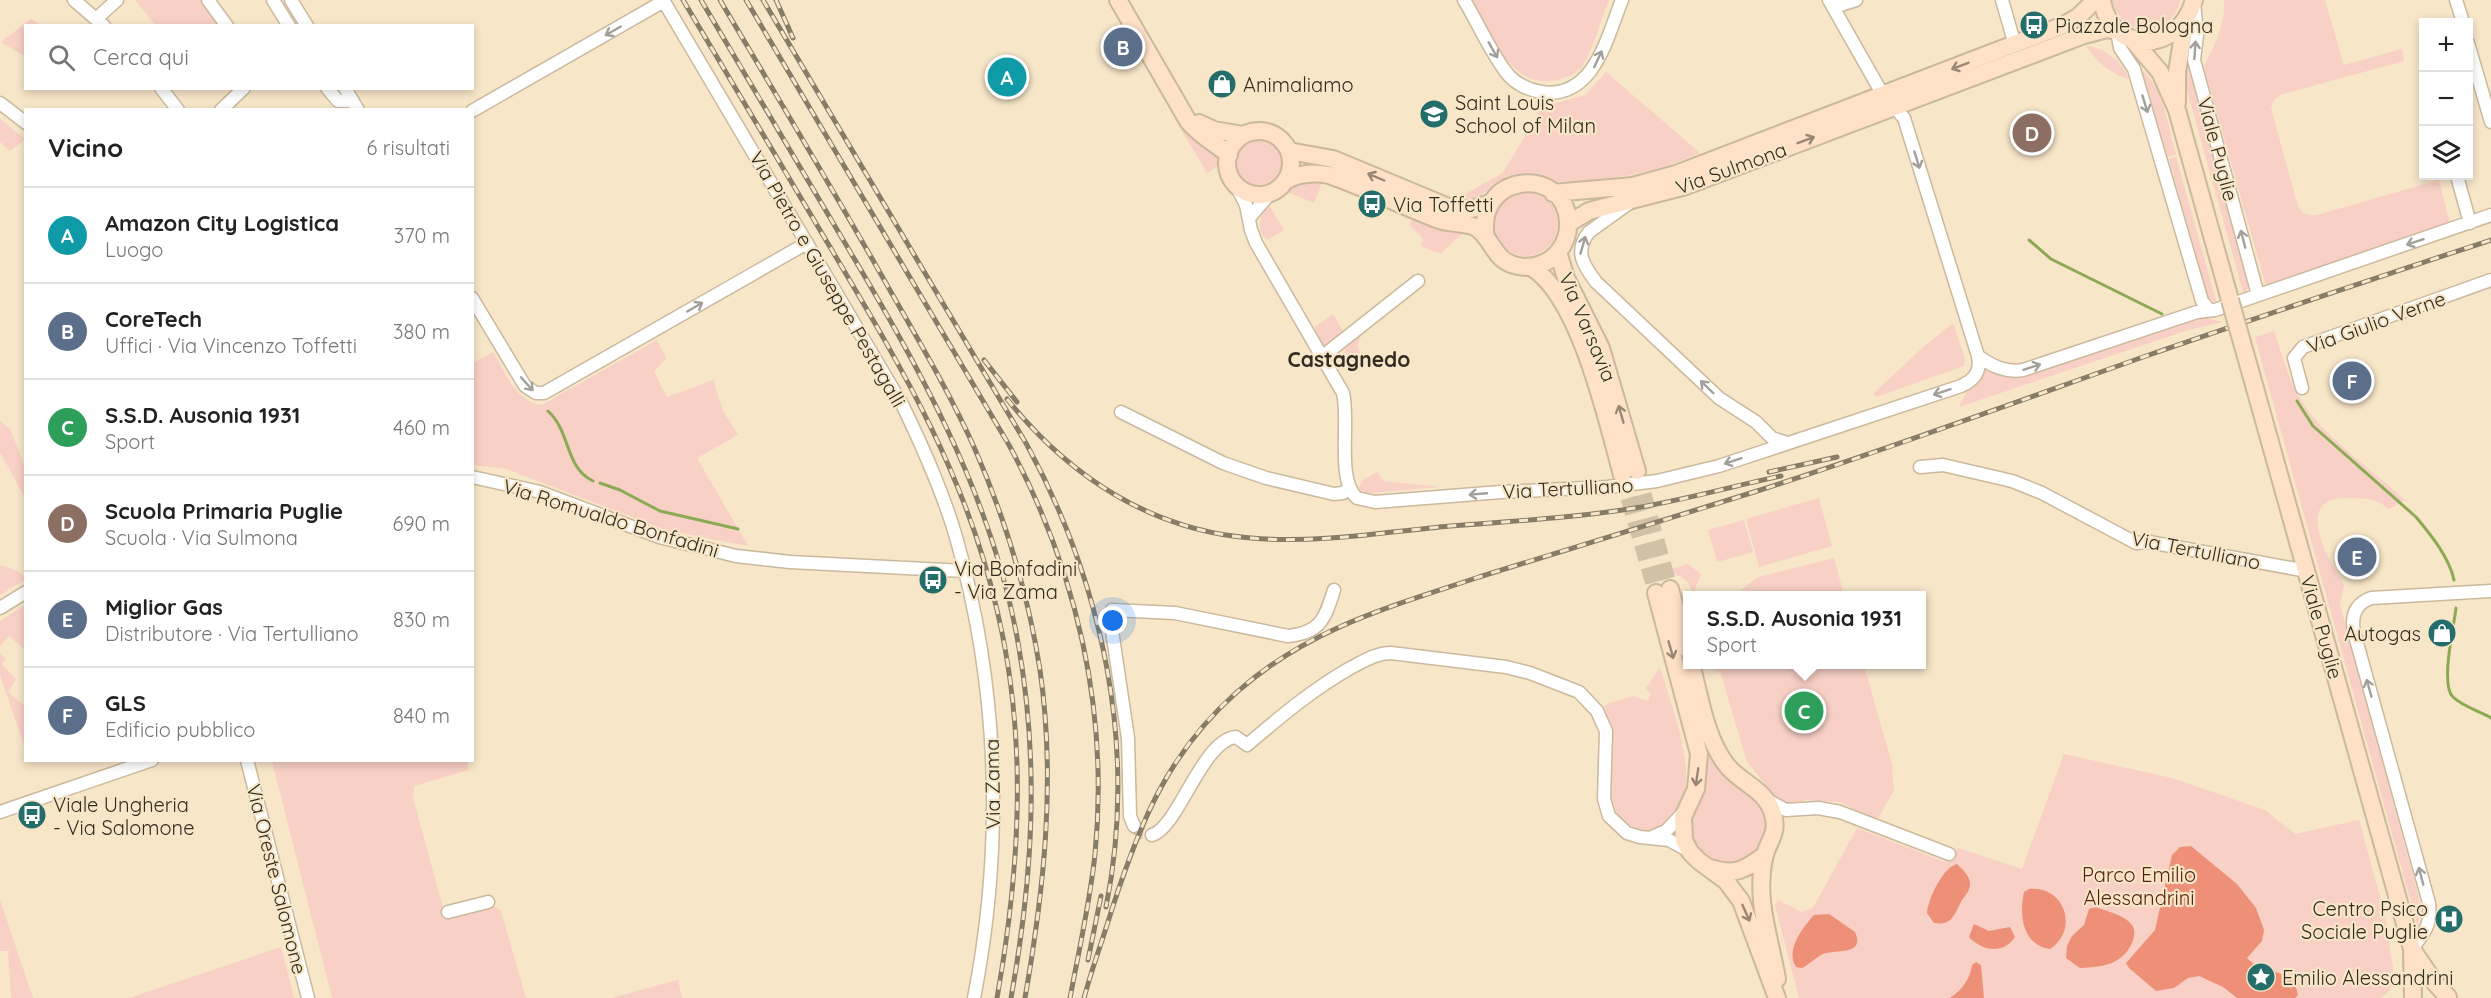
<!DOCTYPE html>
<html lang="it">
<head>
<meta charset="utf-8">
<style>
  :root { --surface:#fff; --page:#f2f2f2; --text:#222; --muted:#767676; --line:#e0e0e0; --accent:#236e6b }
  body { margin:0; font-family:Quicksand,sans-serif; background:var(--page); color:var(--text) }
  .controls { position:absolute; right:18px; top:18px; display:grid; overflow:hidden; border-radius:0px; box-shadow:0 3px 9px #0003 }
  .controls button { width:54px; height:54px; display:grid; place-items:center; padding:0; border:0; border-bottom:2px solid var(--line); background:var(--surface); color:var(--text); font:30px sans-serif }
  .you { position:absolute; left:1113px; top:621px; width:21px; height:21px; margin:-15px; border:4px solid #fff; border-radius:50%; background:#1a73e8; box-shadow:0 0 0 9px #1a73e833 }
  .badge { display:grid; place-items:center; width:39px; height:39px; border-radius:50%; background:var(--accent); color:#fff; font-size:20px; font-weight:700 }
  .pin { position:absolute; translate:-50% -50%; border:3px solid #fff; box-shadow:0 2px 6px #0006 }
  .popup { position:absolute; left:1683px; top:591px; width:243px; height:78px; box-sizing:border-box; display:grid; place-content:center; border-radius:0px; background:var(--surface); filter:drop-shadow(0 2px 4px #0005); font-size:20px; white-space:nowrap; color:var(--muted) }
  .popup b { font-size:22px; color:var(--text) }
  .popup::after { content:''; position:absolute; left:50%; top:100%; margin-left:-12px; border:12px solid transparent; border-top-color:var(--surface) }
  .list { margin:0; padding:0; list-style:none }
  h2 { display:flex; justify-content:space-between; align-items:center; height:78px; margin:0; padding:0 24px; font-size:26px }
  h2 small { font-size:20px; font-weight:400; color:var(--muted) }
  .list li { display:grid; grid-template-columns:39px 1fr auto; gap:18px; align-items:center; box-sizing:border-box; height:96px; padding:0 24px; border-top:2px solid var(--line) }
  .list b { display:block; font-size:22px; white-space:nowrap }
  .list p { margin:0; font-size:20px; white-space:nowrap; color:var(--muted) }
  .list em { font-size:20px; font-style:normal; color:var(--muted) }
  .icon { flex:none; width:33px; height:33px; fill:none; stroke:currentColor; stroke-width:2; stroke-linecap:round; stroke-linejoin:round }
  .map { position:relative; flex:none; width:2491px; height:998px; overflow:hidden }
  .search { position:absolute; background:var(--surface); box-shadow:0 3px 9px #0003; left:24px; top:24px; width:450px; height:66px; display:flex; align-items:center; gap:15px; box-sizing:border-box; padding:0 21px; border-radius:0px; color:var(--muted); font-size:22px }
  .panel { position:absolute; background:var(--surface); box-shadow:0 3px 9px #0003; left:24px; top:108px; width:450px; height:654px; border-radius:0px }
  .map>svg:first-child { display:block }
  .green { fill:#f8d0c5 }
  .forest { fill:#ed9077 }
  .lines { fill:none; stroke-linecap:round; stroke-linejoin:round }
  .stream { stroke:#8caa53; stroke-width:3 }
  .street-tunnel { stroke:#d0c1a7; stroke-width:12; stroke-dasharray:12 6; stroke-linecap:butt }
  .secondary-tunnel { stroke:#d0c1a7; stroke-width:16; stroke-dasharray:16 8; stroke-linecap:butt }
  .street-casing { stroke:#cab99d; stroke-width:15 }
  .secondary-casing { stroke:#cab99d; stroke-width:20 }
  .street { stroke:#fff; stroke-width:12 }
  .secondary { stroke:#ffe1c8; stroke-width:16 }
  .rail-casing { stroke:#877c68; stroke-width:5 }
  .rail { stroke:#f7e6c8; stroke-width:3; stroke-dasharray:9; stroke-linecap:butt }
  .secondary-bridge-casing { stroke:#cab99d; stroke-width:20; stroke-linecap:butt }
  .secondary-bridge { stroke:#ffe1c8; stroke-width:16 }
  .oneway { stroke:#a3a09b }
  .oneway2 { stroke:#998674 }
  .labels { text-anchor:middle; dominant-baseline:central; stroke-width:4.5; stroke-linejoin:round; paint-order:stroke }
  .poi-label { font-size:20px; fill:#332c21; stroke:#f7e6c8; text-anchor:start }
  .street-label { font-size:20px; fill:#332c21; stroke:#f7e6c8 }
  .park-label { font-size:20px; fill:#571d0d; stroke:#f7e6c8 }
  .neighbourhood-label { font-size:21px; font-weight:bold; fill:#332c21; stroke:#f7e6c8 }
</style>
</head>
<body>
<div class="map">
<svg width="2491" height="998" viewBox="0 0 2491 998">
  <rect width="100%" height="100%" fill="#f7e6c8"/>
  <path class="green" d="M135,0h68l16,22 -3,4 -61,-1z
    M1471,0h138c-7,18 -16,49 -26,65 -5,8 -19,14 -28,15 -45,9 -65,-48 -84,-80z
    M2112,0h68c-9,41 -57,39 -68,0z
    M2224,0h101l19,65 58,-16 2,12 -124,34 -6,5 -3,8 26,95c3,10 10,13 20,12l122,-35 11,44 -184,62 -62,-219c10,-22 22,-42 20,-67z
    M31,19l10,6 -15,1 -2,30 -23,-14z
    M2086,46c19,2 36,16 43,33 -18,-4 -33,-18 -43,-33z
    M2188,57l62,226 -6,12 -57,-205 -1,-32z
    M2140,69c24,17 28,59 36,85l-8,3z
    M1606,72l94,81c-45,20 -91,28 -140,29 -14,1 -26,-9 -41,-6 -26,4 -33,26 -63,23l47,-26 39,-66 44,-12z
    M0,119l25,20 -15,12 -10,-9z
    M1179,126l34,24 6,11 -1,5 -11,7z
    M1234 161a24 24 0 1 1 48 0a24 24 0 1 1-48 0Z
    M2176,157l41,147 -9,-7 -39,-138z
    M1308,183h14l-8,20 -26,-11 7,-5z
    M1494 224a32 32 0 1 1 64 0a32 32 0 1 1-64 0Z
    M1269,205l15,25 -17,10c-11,-9 -8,-26 2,-35z
    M1414,216l51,15 -25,23 -19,-8 2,-8 -14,-13z
    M1333,314l10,17 -16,16 -5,-2 -7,-18z
    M2199,316l23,6 -37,9 -226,76 10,-19 10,-7 6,-14 14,5z
    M1953,323l12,36 -1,7 -88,31 -3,-3 48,-45z
    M1364,330c-8,16 -8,18 2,32l-8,5 -2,-3 -11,3 -7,-2 -2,-4 10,-10 -2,-3z
    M2274,331c7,20 13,43 22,61 20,39 77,79 109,108l-16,9c-14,-11 -25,-11 -43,-11 -55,0 -16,64 -2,87l-4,20 77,286 3,16 -2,21 -163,-591z
    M657,340l9,18 -12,14 13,25 46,-17 10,31 15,24 -41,23 51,88 -82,-16 -159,-61 -34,-4v-102l20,-11c13,21 22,50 49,53z
    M0,421l10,8 15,38v31l-25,-46z
    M1377,472l6,9 57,6 -69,6 -10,-2 -2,-4 4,-7z
    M1819,498l13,48 -73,21 -13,-48z
    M1744,520l9,32 -36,10 -9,-32z
    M1834,558l10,37h-110l24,-18z
    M1688,564l13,10 -8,20c-4,-16 -15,-21 -31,-22z
    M0,565c10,3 21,6 26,14l-26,16z
    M25,605v45l-16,-14 -9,10v-25z
    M0,654l6,5 -4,5 14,15 -8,13 17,14v42l-25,-73z
    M1714,665h150l28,99 2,26 -17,30 -37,-18 -32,-2 -19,3 -12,-5 -30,-36 -27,-91 -3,2z
    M1660,667c11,41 44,114 13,150 -7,8 -16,13 -28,13 -12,0 -24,-8 -29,-19 -10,-21 -1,-51 -3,-73 -1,-11 -8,-21 -9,-31l5,-4 24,-7 15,5 3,-7 -5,-6z
    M1705,741c13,15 51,51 57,66 25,59 -56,77 -70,33 -7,-23 9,-49 13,-72 2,-8 1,-18 0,-27z
    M2064,754l108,24 93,32 30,24 64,-14 26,95 8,53v15l-3,7 -9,8h-582l-24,-93 3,-5 24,12 11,-4 44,-80 88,34 7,-13 5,1 1,-2 64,21z
    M272,761h195l2,9 -55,16 -1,12 30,110 5,4 40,-10 13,9 25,87h-194z
    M0,900l33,98h-22l-3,-47h-8z
    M281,947l13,51h-165z
    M678,980l4,18h-71z"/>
  <path class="forest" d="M2191,846l46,38 19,24 8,22 -2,11 -15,17c17,18 46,8 51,37l-3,3h-58l-14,-11 -24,-11 -11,2 -14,10 -18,3 -27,-23 -3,-5 29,-33 17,-75 8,-8z
    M1957,864c6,6 13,12 13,20 0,8 -6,12 -9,18 -7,13 -9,24 -27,21l-7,-10c1,-14 16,-46 30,-49z
    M2029,889c35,-4 51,40 21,60 -28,-4 -31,-34 -26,-57z
    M2095,907c11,4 30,8 37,18 4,5 2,13 0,18 -10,22 -30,24 -52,25l-14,-10 1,-12 5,-10 12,-11 5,-16z
    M1829,914l26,18c11,24 -20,17 -32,22 -8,4 -13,10 -21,14l-6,-1c-11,-17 7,-40 18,-52z
    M1974,924l15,7 21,-4 5,10c-12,18 -33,14 -46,0z
    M1976,962l5,3 3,33h-34c12,-8 20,-19 22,-33z"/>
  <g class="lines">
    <path class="stream" d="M2029,240l22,19 111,55
      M2297,401l16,25 103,91c15,18 33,40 38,63
      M548,411c23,21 17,57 45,70
      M600,483l20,7 40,21 78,18
      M2456,608c-2,18 -16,77 -3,89 9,9 26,14 38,21"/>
    <path class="street-tunnel" d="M1134,826l7,7 11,2"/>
    <path class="secondary-tunnel" d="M1637,471l33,118
      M1622,475l34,118"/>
    <g class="street-casing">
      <path id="street" d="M74,0l30,26
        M208,0l19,26
        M273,0l16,26
        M291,0l16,26
        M663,0l240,406c20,42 40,86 53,131 43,150 48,308 18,461
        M1464,0c14,23 26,51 42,72 8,11 22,18 35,20 53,8 66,-55 81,-92
        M2002,0l13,45
        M2456,0l7,22
        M2194,2l3,33 -3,25 64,235
        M1834,7l22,-7
        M97,18l20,-18
        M2117,31l3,17 14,21 68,232 7,9
        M2468,43l23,79
        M161,88l17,22
        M327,88l11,13h15
        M345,88l13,22
        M0,103l26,20
        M221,110l23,-22
        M472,111l192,-110
        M2457,176l13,47
        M1235,183l11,22 5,25 5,13 87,150c7,28 -7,87 14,105l18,4 126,-10 106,-5 50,-6 62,-15 242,-80c14,-6 20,-15 17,-30l-74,-238 -21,-23 -54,-95
        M1628,204l-39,28c-15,19 -6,33 7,50l123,116 37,24 16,16 15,5
        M1250,217l21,-25
        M472,298l53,88 11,7h8l263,-150
        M1323,356l95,-75
        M1978,356c14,10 28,17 45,14l174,-58 18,-2 276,-95
        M2302,388l-8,-30 9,-11 188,-67
        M1121,412l102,51 43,15 68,16 9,-1 6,-5
        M1920,467l23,-2 69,16 30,12 94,50 13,-1 158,29
        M472,477l68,15 119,45 77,19 54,6 174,9
        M0,608l26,-16
        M247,760l61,238
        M1767,800l19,10 32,-2 22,4 109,42
        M0,812l152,-52
        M1134,826l-4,-10 -2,-78 -18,-121 2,-7 63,3 113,23c33,-3 37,-18 46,-46
        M1152,835c26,-7 50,-95 84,-98l11,8c34,-29 66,-56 105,-78 12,-6 24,-14 39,-14l115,14 24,6 49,19 18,19 9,20 -2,68 5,17 18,17 13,4 29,3 20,11
        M1652,837l14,-6 19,-20
        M448,912l40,-10
        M2412,949c13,-18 19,-23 17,-46l-75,-271c-3,-16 1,-28 17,-34l120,-7"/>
    </g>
    <g class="secondary-casing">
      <path id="secondary" d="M1118,0l70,121c11,14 27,22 41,34
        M2102,0c9,56 77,55 92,0
        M2131,38l29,34 17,38 53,190
        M2177,103v-31l8,-49
        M1199,123l15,7 29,5
        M1227 163a32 32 0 1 1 64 0a32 32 0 1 1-64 0Z
        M1289,151l44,8 120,50h19l18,-6
        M1285,181c14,-8 28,-9 44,-6 37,13 73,31 110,45 12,4 25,2 36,7 18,10 17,34 43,39 14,3 31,-2 41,-15 6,-8 10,-19 9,-30 -4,-57 -94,-48 -82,17
        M1553,193l80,-7 43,-12 388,-149 14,-8 17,-17
        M1568,224l21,-13 97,-25 398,-151 23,-6 10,2
        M1558,252l8,26 35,70 36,123
        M1531,267c49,30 76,153 91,208
        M2249,367l163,582 1,49
        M1670,589l17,60
        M1656,593l43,161 -3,35 -13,28 1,23 6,12 9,9 27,20 15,20 36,97
        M1691,664c9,32 14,72 34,99 13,19 39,25 47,48 8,22 -4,29 -8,47 -9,42 6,80 13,121
        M1710,868c26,8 34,2 55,-13
        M2412,949l23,34 13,14"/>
    </g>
    <use href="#street" class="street"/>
    <use href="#secondary" class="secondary"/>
    <g class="rail-casing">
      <path id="rail" d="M683,0c50,84 100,168 150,252 70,118 133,223 164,358 31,129 23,259 0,388
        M701,0c47,79 94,158 141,238 75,126 148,253 175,399 23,123 16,239 -6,361
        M720,0c56,95 113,189 167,285 30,53 62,106 87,162 31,71 54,146 66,223 16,111 4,219 -15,328
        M746,0l263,445c68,126 100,266 86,409 -5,48 -16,96 -25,144
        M763,0l264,445c76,140 111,303 79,462
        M776,0l17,38
        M984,360l33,42
        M1007,399c62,77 143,131 244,139 66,6 134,-6 199,-12 62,-5 124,-8 185,-18 50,-8 98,-22 146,-32
        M1769,472l68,-15
        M1088,960l13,-64
        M1084,998c8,-30 19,-59 28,-89 28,-86 55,-155 125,-217 72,-64 153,-85 242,-115 92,-29 184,-56 275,-85 132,-42 262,-90 392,-136 115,-40 230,-78 345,-116"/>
    </g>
    <use href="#rail" class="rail"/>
    <g class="secondary-bridge-casing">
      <path id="secondary-bridge" d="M2230,300l19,67"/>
    </g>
    <use href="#secondary-bridge" class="secondary-bridge"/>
  </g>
  <defs><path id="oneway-shaft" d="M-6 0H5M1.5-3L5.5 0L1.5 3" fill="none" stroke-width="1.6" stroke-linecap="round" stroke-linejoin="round" transform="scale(1.5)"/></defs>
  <g class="oneway">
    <use href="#oneway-shaft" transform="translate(613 31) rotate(150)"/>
    <use href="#oneway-shaft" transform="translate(1493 50) rotate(60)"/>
    <use href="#oneway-shaft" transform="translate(2195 50) rotate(-86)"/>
    <use href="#oneway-shaft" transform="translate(1598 59) rotate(-65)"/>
    <use href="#oneway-shaft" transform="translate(2145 104) rotate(73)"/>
    <use href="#oneway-shaft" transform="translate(1917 160) rotate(73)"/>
    <use href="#oneway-shaft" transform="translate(2243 239) rotate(-105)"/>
    <use href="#oneway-shaft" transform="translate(2415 242) rotate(161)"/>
    <use href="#oneway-shaft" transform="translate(1583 245) rotate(-74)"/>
    <use href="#oneway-shaft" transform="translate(695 307) rotate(-30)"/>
    <use href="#oneway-shaft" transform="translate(2032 367) rotate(-18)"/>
    <use href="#oneway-shaft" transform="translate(527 384) rotate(48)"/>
    <use href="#oneway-shaft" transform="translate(1707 387) rotate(-136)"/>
    <use href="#oneway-shaft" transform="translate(1942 392) rotate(162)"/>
    <use href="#oneway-shaft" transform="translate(1733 461) rotate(162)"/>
    <use href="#oneway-shaft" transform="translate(1478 494) rotate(175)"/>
    <use href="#oneway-shaft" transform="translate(2369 688) rotate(-106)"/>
    <use href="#oneway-shaft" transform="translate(2421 876) rotate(-105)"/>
  </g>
  <g class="oneway2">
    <use href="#oneway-shaft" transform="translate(1960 66) rotate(159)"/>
    <use href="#oneway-shaft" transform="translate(1806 140) rotate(-21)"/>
    <use href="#oneway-shaft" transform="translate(1376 177) rotate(-157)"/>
    <use href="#oneway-shaft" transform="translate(1621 414) rotate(-106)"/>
    <use href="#oneway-shaft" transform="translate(1671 650) rotate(74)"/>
    <use href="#oneway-shaft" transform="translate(1697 777) rotate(98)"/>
    <use href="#oneway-shaft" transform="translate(1746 913) rotate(66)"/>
  </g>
  <defs>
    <g id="bus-disc" transform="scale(1.5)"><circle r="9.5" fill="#236e6b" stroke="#f7e6c8"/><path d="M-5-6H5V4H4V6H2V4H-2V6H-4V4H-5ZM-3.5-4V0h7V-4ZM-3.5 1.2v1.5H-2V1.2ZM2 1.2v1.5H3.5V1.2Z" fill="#fff"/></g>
    <g id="shop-disc" transform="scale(1.5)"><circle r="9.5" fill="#236e6b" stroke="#f7e6c8"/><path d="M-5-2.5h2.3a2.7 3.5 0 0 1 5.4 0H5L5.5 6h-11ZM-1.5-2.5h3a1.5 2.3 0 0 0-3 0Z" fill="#fff"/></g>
    <g id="school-disc" transform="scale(1.5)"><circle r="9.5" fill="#236e6b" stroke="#f7e6c8"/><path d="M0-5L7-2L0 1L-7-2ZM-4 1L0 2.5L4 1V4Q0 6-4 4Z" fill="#fff"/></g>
    <g id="hospital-disc" transform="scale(1.5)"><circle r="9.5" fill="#236e6b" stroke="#f7e6c8"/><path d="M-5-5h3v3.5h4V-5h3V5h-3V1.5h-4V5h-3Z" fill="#fff"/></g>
    <g id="sight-disc" transform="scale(1.5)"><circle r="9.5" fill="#236e6b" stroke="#f7e6c8"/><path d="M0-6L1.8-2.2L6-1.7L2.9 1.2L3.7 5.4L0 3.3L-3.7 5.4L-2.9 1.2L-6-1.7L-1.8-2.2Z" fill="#fff"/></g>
  </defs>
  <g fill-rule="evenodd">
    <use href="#bus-disc" x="2034" y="25"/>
    <use href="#shop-disc" x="1222" y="84"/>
    <use href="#school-disc" x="1434" y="114"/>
    <use href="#bus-disc" x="1372" y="204"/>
    <use href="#bus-disc" x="933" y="580"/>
    <use href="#shop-disc" x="2442" y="633"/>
    <use href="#bus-disc" x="32" y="815"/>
    <use href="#hospital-disc" x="2449" y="919"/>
    <use href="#sight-disc" x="2261" y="977"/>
  </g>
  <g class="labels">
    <g class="poi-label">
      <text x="2055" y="25">Piazzale Bologna</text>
      <text x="1243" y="84">Animaliamo</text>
      <text x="1455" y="102">Saint Louis<tspan x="1455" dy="23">School of Milan</tspan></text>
      <text x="1393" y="204">Via Toffetti</text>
      <text x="954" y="568">Via Bonfadini<tspan x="954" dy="23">- Via Zama</tspan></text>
      <text x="2421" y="633" text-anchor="end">Autogas</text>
      <text x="53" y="804">Viale Ungheria<tspan x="53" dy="23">- Via Salomone</tspan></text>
      <text x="2428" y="908" text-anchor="end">Centro Psico<tspan x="2428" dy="23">Sociale Puglie</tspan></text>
      <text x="2282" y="977">Emilio Alessandrini</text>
    </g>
    <g class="street-label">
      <text transform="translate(2218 149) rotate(75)">Viale Puglie</text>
      <text transform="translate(1731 168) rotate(-20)">Via Sulmona</text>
      <text transform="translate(828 279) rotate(60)">Via Pietro e Giuseppe Pestagalli</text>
      <text transform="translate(2376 322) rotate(-20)">Via Giulio Verne</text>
      <text transform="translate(1588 327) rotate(67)">Via Varsavia</text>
      <text transform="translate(1568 488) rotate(-3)">Via Tertulliano</text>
      <text transform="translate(611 518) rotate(17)">Via Romualdo Bonfadini</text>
      <text transform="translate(2196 550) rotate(11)">Via Tertulliano</text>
      <text transform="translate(2322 627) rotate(74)">Viale Puglie</text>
      <text transform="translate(992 784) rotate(-91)">Via Zama</text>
      <text transform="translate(277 879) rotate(76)">Via Oreste Salomone</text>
    </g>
    <g class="park-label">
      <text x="2139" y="874">Parco Emilio<tspan x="2139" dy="23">Alessandrini</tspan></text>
    </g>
    <g class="neighbourhood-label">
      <text x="1349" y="359">Castagnedo</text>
    </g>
  </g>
</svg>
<div class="controls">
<button>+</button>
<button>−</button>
<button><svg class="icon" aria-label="layers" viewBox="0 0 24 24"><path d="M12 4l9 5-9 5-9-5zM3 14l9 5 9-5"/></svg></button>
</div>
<div class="you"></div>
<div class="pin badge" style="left:1007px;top:77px;background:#0f9aa8">A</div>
<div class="pin badge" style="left:1123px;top:47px;background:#5c6f8a">B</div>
<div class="pin badge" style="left:1804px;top:711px;background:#2e9e5b">C</div>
<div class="popup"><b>S.S.D. Ausonia 1931</b>Sport</div>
<div class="pin badge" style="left:2032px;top:133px;background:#8d6e63">D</div>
<div class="pin badge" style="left:2357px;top:557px;background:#5c6f8a">E</div>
<div class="pin badge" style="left:2352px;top:381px;background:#5c6f8a">F</div>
<div class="search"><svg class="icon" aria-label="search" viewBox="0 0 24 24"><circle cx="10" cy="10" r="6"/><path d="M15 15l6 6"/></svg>Cerca qui</div>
<section class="panel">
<h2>Vicino<small>6 risultati</small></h2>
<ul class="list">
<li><span class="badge" style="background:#0f9aa8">A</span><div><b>Amazon City Logistica</b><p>Luogo</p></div><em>370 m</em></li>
<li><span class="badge" style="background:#5c6f8a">B</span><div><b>CoreTech</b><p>Uffici · Via Vincenzo Toffetti</p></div><em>380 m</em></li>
<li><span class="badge" style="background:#2e9e5b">C</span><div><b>S.S.D. Ausonia 1931</b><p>Sport</p></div><em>460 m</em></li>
<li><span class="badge" style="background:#8d6e63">D</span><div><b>Scuola Primaria Puglie</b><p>Scuola · Via Sulmona</p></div><em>690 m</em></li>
<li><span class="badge" style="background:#5c6f8a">E</span><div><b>Miglior Gas</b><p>Distributore · Via Tertulliano</p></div><em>830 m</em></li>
<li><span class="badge" style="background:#5c6f8a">F</span><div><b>GLS</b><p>Edificio pubblico</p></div><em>840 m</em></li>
</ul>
</section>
</div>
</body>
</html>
